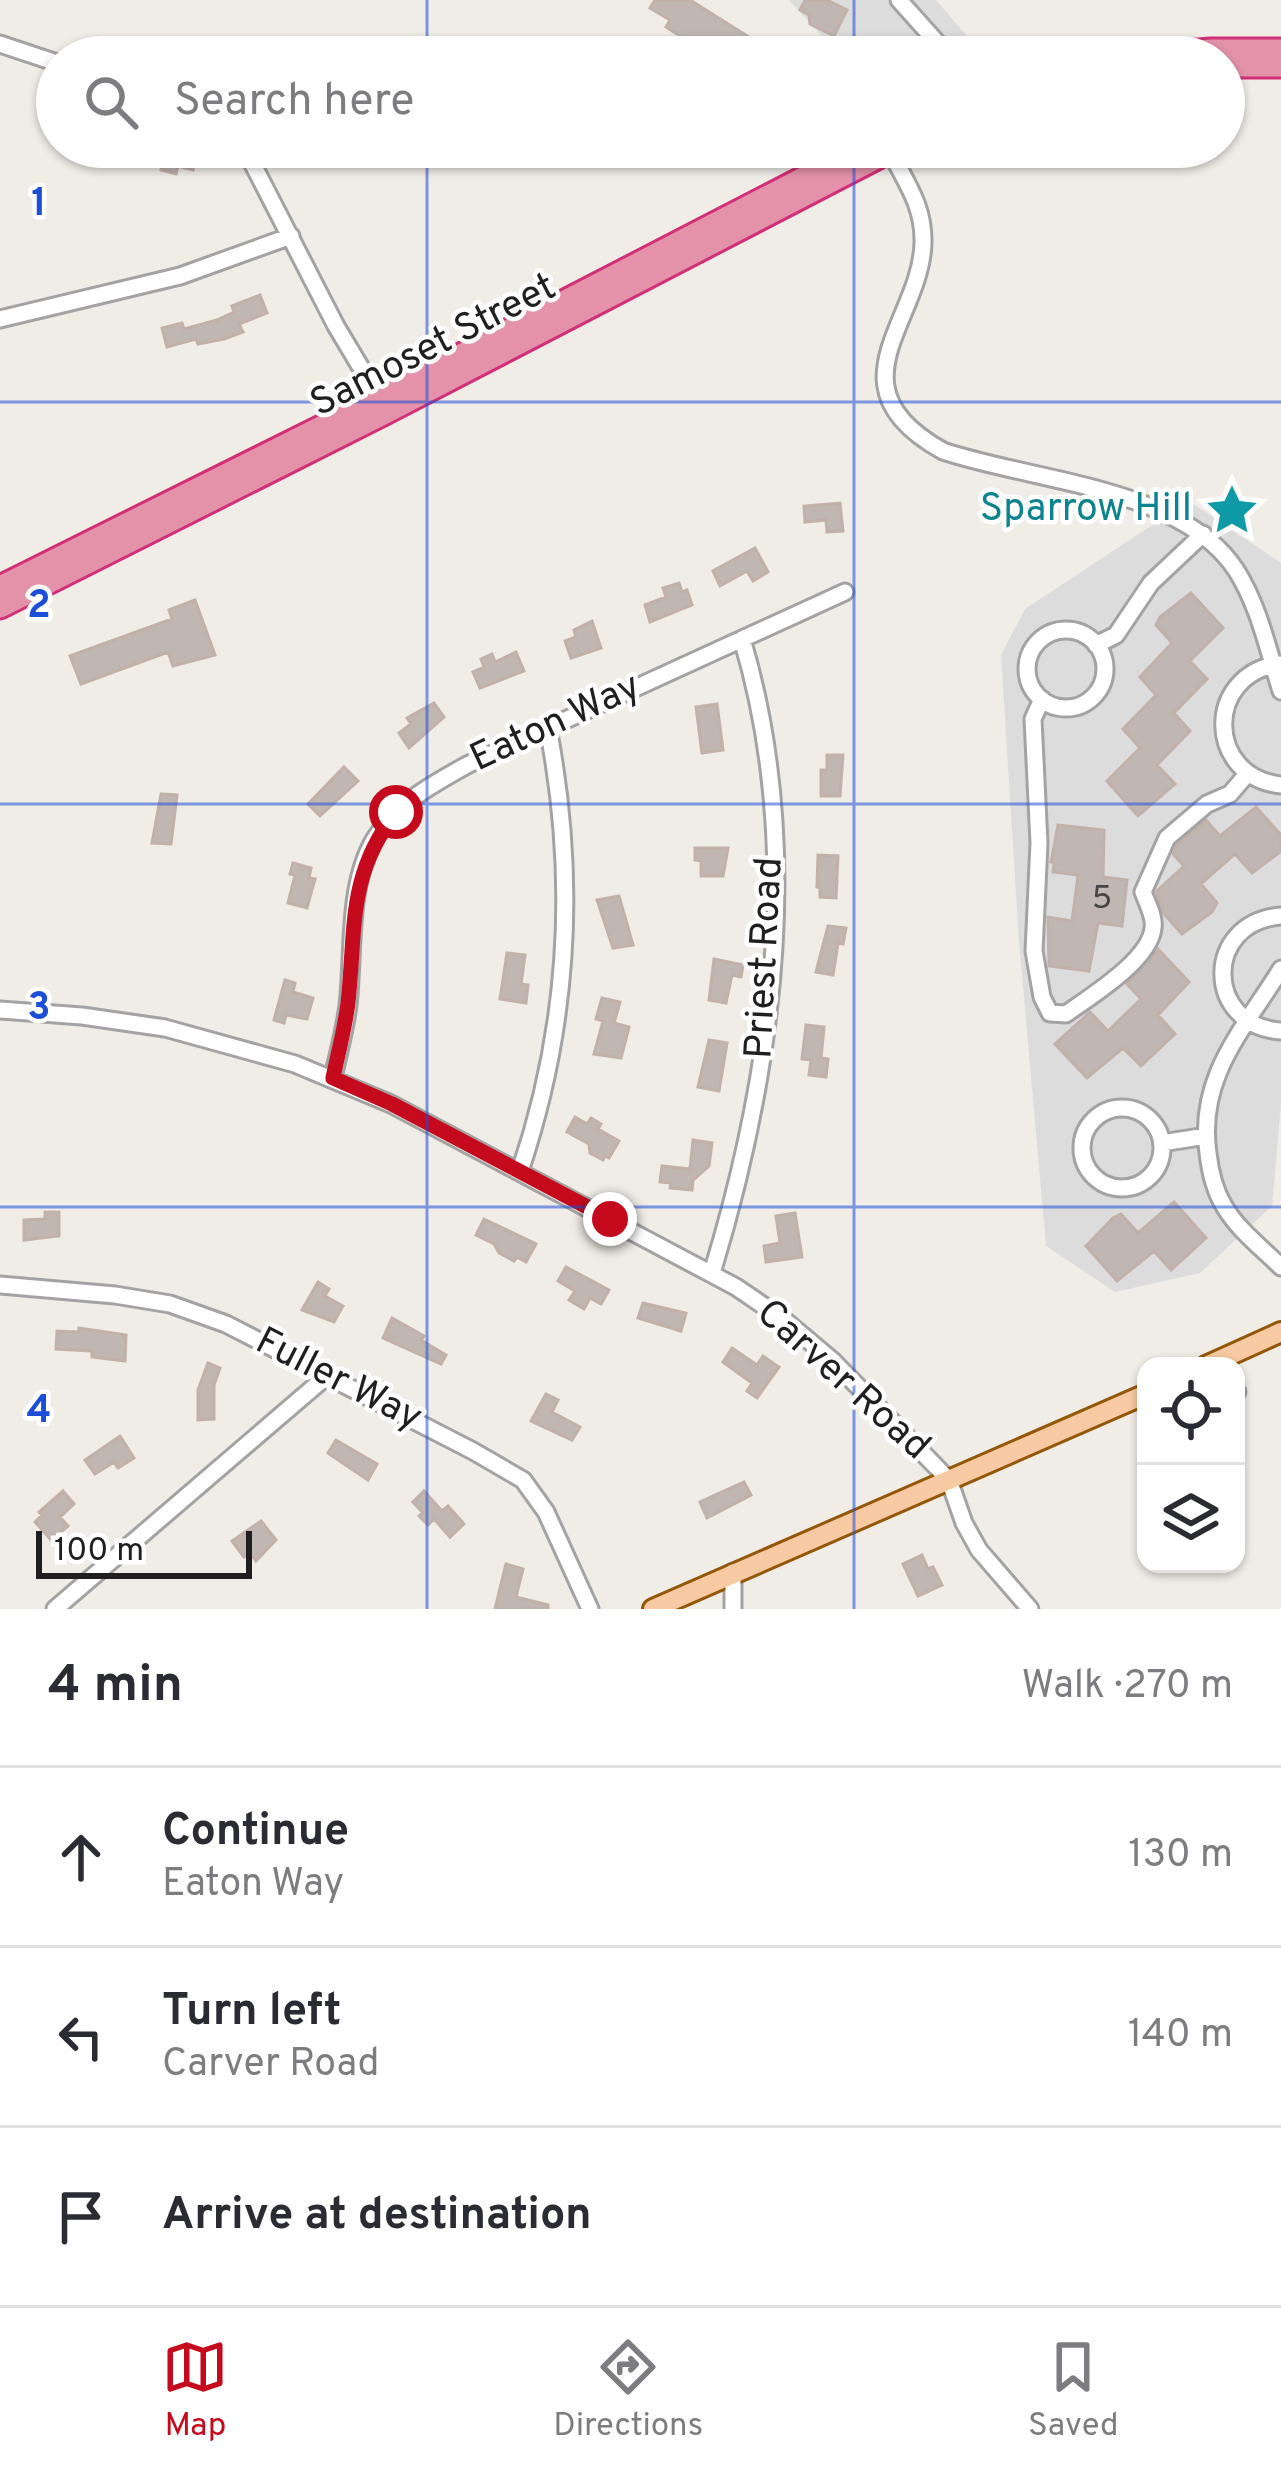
<!DOCTYPE html>
<html lang="en">
<head>
<meta charset="utf-8">
<style>
  :root { --surface:#fff; --page:#f2f2f3; --text:#2b2b33; --muted:#7c7c81; --line:#e1e1e2; --accent:#c50a1d }
  body { margin:0; font-family:Overpass,sans-serif; background:var(--page); color:var(--text) }
  .controls { position:absolute; right:36px; bottom:36px; display:grid; overflow:hidden; border-radius:24px; box-shadow:0 3px 9px #0004 }
  .controls button { width:108px; height:108px; display:grid; place-items:center; padding:0; border:0; border-bottom:3px solid var(--line); background:var(--surface); color:var(--text); font:60px sans-serif }
  .scale { position:absolute; left:36px; bottom:30px; width:216px; box-sizing:border-box; padding-left:12px; border:6px solid #1f1f1f; border-top:0; font-size:33px; line-height:42px; white-space:nowrap; color:#1f1f1f; -webkit-text-stroke:9px #fff; paint-order:stroke }
  .stop { position:absolute; width:36px; height:36px; margin:-27px; border:9px solid #c50a1d; border-radius:50%; background:#fff }
  .stop.end { background:#c50a1d; border-color:#fff; box-shadow:0 3px 12px #0008 }
  .list { margin:0; padding:0; list-style:none }
  h2 { display:flex; justify-content:space-between; align-items:center; height:156px; margin:0; padding:0 48px; font-size:51px }
  h2 small { font-size:39px; font-weight:400; color:var(--muted) }
  .list li { display:grid; grid-template-columns:78px 1fr auto; gap:36px; align-items:center; box-sizing:border-box; height:180px; padding:0 48px; border-top:3px solid var(--line) }
  .list b { display:block; font-size:45px; white-space:nowrap }
  .list p { margin:0; font-size:39px; white-space:nowrap; color:var(--muted) }
  .list em { font-size:39px; font-style:normal; color:var(--muted) }
  .icon { flex:none; width:66px; height:66px; fill:none; stroke:currentColor; stroke-width:2; stroke-linecap:round; stroke-linejoin:round }
  .map { position:relative; flex:none; width:1281px; height:1609px; overflow:hidden }
  .search { position:absolute; background:var(--surface); box-shadow:0 3px 9px #0004; left:36px; right:36px; top:36px; height:132px; display:flex; align-items:center; gap:30px; box-sizing:border-box; padding:0 42px; border-radius:66px; color:var(--muted); font-size:45px }
  .sheet { height:696px; background:var(--surface) }
  nav { display:flex; justify-content:space-around; align-items:center; box-sizing:border-box; height:168px; border-top:3px solid var(--line); background:var(--surface); font-size:33px; color:var(--muted) }
  nav a { display:grid; justify-items:center; gap:6px }
  nav .on { color:var(--accent) }
  .map>svg:first-child { display:block }
  .residential { fill:#dddcdd }
  .building { fill:#c0b7b3; stroke:#c1b1a9; stroke-width:3 }
  .lines { fill:none; stroke-linecap:round; stroke-linejoin:round }
  .minor-casing { stroke:#a3a3a3; stroke-width:21 }
  .major-casing { stroke:#945707; stroke-width:24 }
  .highway-casing { stroke:#d32e78; stroke-width:27 }
  .minor { stroke:#fff; stroke-width:15 }
  .major { stroke:#f8caa3; stroke-width:18 }
  .highway { stroke:#e392a9; stroke-width:21 }
  .route { stroke:#c50a1d; stroke-width:15 }
  .grid { fill:none; stroke:#1d4ed8; stroke-width:3; stroke-opacity:0.55 }
  .labels { text-anchor:middle; dominant-baseline:central; stroke-width:9; stroke-linejoin:round; paint-order:stroke }
  .number-label { font-size:33px; fill:#474544 }
  .street-label { font-size:39px; fill:#1f1f1f; stroke:#fff }
  .culture-label { font-size:39px; fill:#0d838f; stroke:#fff; text-anchor:end }
  .grid-label { font-size:39px; text-anchor:middle; font-weight:bold; fill:#1d4ed8; stroke:#fff; stroke-width:9; stroke-linejoin:round; paint-order:stroke }
</style>
</head>
<body>
<div class="map">
<svg width="1281" height="1609" viewBox="0 0 1281 1609">
  <rect width="100%" height="100%" fill="#f0ece6"/>
  <path class="residential" d="M789,0h147l42,49 -7,8h-130z
    M1186,499l95,64v541l-9,102 -72,67 -85,19 -69,-46 -27,-305 -18,-286 24,-46 132,-87z"/>
  <path class="building" d="M655,0h35l78,49 -4,8h-51l-47,-30 4,-7 -20,-12z
    M805,0h22l20,10 -13,26 -24,-12 -1,-9 -9,-5z
    M121,147h58l19,5 -5,18 -15,-4 -2,8 -15,-4 2,-8 -43,-11z
    M260,295l7,18 -28,11 4,8 -19,7 -26,5 -2,-5 -29,8 -5,-19 20,-5 2,6 33,-9 17,-8 -2,-6z
    M840,503l3,28 -16,1 -1,-12 -21,2 -1,-16z
    M755,548l13,24 -15,9 -6,-10 -27,15 -7,-15z
    M679,583l3,9 5,-2 5,15 -42,17 -5,-17 21,-8 -3,-9z
    M1191,593l32,35 -33,33 17,18 -33,34 16,18 -33,34 18,19 -37,32 -31,-35 33,-33 -17,-19 33,-34 -16,-18 32,-34 -16,-18 4,-8z
    M195,600l20,55 -42,11 -5,-14 -87,32 -11,-28 102,-37 -3,-9z
    M592,621l9,27 -30,10 -6,-17 11,-4 -2,-7z
    M516,652l8,19 -44,17 -7,-16 11,-5 -3,-8 11,-5 3,8z
    M434,703l10,14 -35,31 -10,-15 12,-9 -4,-6z
    M717,704l6,46 -21,3 -6,-46z
    M827,755h16l-3,41h-19v-26h6z
    M344,767l14,14 -38,35 -12,-12z
    M161,794l16,1 -6,49 -19,-1z
    M1256,807l25,28v16l-29,22 -17,-19 -34,30 16,19 -5,9 -30,22 -18,-20 -8,-22 28,-26 -11,-12 4,-9 29,-25 14,16z
    M1058,825l46,5 -1,47 24,3 -5,46 -24,-3 -9,48 -40,-5 -1,-49 24,4 6,-46 -25,-3 1,-9 -3,-1z
    M695,848h33l-5,28h-22v-15l-6,-1z
    M818,855l20,1 -2,42 -16,-1v-9l-3,-1z
    M293,863l18,5 -2,10 6,1 -8,29 -19,-5 7,-28 -5,-1z
    M619,896l14,49 -20,3 -16,-48z
    M828,926l18,2 -3,16 -5,-1 -5,32 -17,-3z
    M1158,949l31,33 -31,33 17,19 -34,32 -18,-18 -36,30 -32,-34 35,-32 18,19 33,-32 -14,-15z
    M507,953l18,2 -4,29 7,1 -2,18 -26,-4z
    M714,959l29,6 -2,12 -9,-2 -6,28 -17,-3z
    M285,980l10,3 -2,9 20,6 -6,21 -21,-4 -2,8 -10,-3z
    M602,998l18,4 -6,21 15,4 -8,31 -27,-4 9,-33 -7,-2z
    M806,1025l18,2 -3,31 7,1 -2,18 -17,-2 2,-15 -9,-1z
    M709,1040l18,3 -8,48 -21,-4z
    M575,1117l12,7 4,-6 10,6 -3,5 21,12 -10,17 -4,-2 -2,4 -13,-7 -1,-9 -22,-12z
    M693,1140l19,3 -3,23 -16,14 -1,10 -22,-2 1,-5 -11,-1 2,-16 28,3z
    M1174,1202l32,36 -35,32 -17,-19 -37,30 -31,-35 27,-28 8,-4 17,19z
    M45,1212h14v24l-35,4v-20l21,-1z
    M795,1213l7,44 -36,5 -2,-16 16,-3 -4,-27z
    M484,1219l52,25 -10,18 -9,-5 -3,4 -15,-8 -5,-9 -18,-9z
    M566,1267l43,23 -8,14 -11,-6 -6,11 -15,-9 6,-9 -17,-10z
    M318,1282l11,7 -4,7 18,10 -9,16 -32,-12z
    M643,1303l43,10 -5,18 -43,-13z
    M392,1318l32,18 -3,4 25,15 -5,9 -58,-26z
    M79,1328l47,7 -1,26 -33,-4v-6l-36,-2 1,-18 22,1z
    M732,1348l25,17 6,-9 16,11 -22,31 -10,-7 5,-8 -29,-21z
    M208,1363l12,5 -6,17v34l-16,1v-30z
    M546,1394l12,6 -6,12 28,15 -8,13 -41,-19z
    M120,1436l14,22 -16,10 -4,-6 -19,12 -10,-14z
    M336,1440l41,24 -9,16 -40,-27z
    M744,1482l7,13 -44,23 -7,-16z
    M63,1491l11,13 -14,13 8,9 -17,14 -16,-18 7,-7 -3,-3z
    M424,1491l18,20 6,-5 16,18 -14,13 -16,-18 -6,6 -9,-9 4,-3 -10,-11z
    M261,1521l15,19 -20,21 -6,-8 -6,4 -12,-16z
    M922,1555l6,14 5,-2 9,18 -24,11 -15,-32z
    M506,1564l17,5 -7,28 32,8v4h-53z"/>
  <g class="lines">
    <g class="minor-casing">
      <path id="minor" d="M899,0l51,57
        M0,44l57,19
        M244,147l92,179 46,77
        M888,147c16,33 36,57 35,96 -2,78 -96,144 20,208 88,30 239,36 293,119 23,36 32,80 45,121
        M0,319l180,-43 111,-40
        M1027 669a39 39 0 1 1 78 0a39 39 0 1 1-78 0Z
        M1096,645l20,-10 35,-52 52,-49
        M1279,664c-75,11 -73,113 2,121
        M1042,699l-9,20 6,124 -5,108 8,46 8,16 16,1c25,-18 84,-54 87,-86 2,-11 -6,-25 -10,-36l24,-54 40,-34 23,-10 18,-21
        M1281,916c-78,6 -77,110 0,115
        M1281,969c-37,60 -84,108 -73,184 2,18 7,38 16,53 14,24 38,42 57,61
        M0,1010l82,6 83,12 130,36 96,40 345,183 47,32 50,42 116,119 15,43 15,27 51,59
        M333,1078c5,-24 12,-48 15,-73 6,-52 -1,-118 26,-165 22,-36 57,-55 93,-75l378,-173
        M1082 1148a40 40 0 1 1 80 0a40 40 0 1 1-80 0Z
        M1162,1143l44,-7
        M520,1171c49,-145 57,-293 28,-443
        M712,1273c62,-204 92,-426 30,-634
        M0,1285l115,10 55,9 56,20 247,127 50,29 23,32 44,97
        M1236,1392h1
        M55,1609l273,-234
        M733,1609v-37"/>
    </g>
    <g class="major-casing">
      <path id="major" d="M1206,1366l75,-34
        M653,1609l493,-215"/>
    </g>
    <g class="highway-casing">
      <path id="highway" d="M1127,57l84,-7h70
        M1224,66h57
        M0,587l333,-166 530,-274
        M0,607l385,-194 513,-266"/>
    </g>
    <use href="#minor" class="minor"/>
    <use href="#major" class="major"/>
    <use href="#highway" class="highway"/>
  </g>
  <g class="lines">
    <path class="route" d="M396,812c-49,64 -40,116 -48,191 -3,25 -10,50 -15,75l59,26 218,115"/>
  </g>
  <path class="grid" d="M427,0v57M854,0v57M427,147v1462M854,147v1462M0,402h1281M0,804h1281M0,1207h1281"/>
  <defs>
    <g id="sight-bare" transform="scale(4.14)"><path d="M0-6L1.8-2.2L6-1.7L2.9 1.2L3.7 5.4L0 3.3L-3.7 5.4L-2.9 1.2L-6-1.7L-1.8-2.2Z" fill="#0f9aa8" stroke="#fff" stroke-width="2.5" paint-order="stroke"/></g>
  </defs>
  <g fill-rule="evenodd">
    <use href="#sight-bare" x="1232" y="510"/>
  </g>
  <g class="labels">
    <g class="number-label">
      <text x="1102" y="900">5</text>
    </g>
    <g class="street-label">
      <text transform="translate(434 347) rotate(-27)">Samoset Street</text>
      <text transform="translate(556 724) rotate(-25)">Eaton Way</text>
      <text transform="translate(766 958) rotate(-87)">Priest Road</text>
      <text transform="translate(338 1381) rotate(27)">Fuller Way</text>
      <text transform="translate(842 1381) rotate(42)">Carver Road</text>
    </g>
    <g class="culture-label">
      <text x="1192" y="510">Sparrow Hill</text>
    </g>
  </g>
  <g class="grid-label">
    <text x="39" y="215">1</text>
    <text x="39" y="617">2</text>
    <text x="39" y="1019">3</text>
    <text x="39" y="1422">4</text>
  </g>
</svg>
<div class="controls">
<button><svg class="icon" aria-label="locate" viewBox="0 0 24 24"><circle cx="12" cy="12" r="6"/><path d="M12 2v4M12 18v4M2 12h4M18 12h4"/></svg></button>
<button><svg class="icon" aria-label="layers" viewBox="0 0 24 24"><path d="M12 4l9 5-9 5-9-5zM3 14l9 5 9-5"/></svg></button>
</div>
<div class="scale">100 m</div>
<div class="stop" style="left:396px;top:812px"></div>
<div class="stop end" style="left:610px;top:1219px"></div>
<div class="search"><svg class="icon" aria-label="search" viewBox="0 0 24 24"><circle cx="10" cy="10" r="6"/><path d="M15 15l6 6"/></svg>Search here</div>
</div>
<section class="sheet">
<h2>4 min<small>Walk · 270 m</small></h2>
<ul class="list">
<li><svg class="icon" aria-label="ahead" viewBox="0 0 24 24"><path d="M12 20V5M6 11l6-6 6 6"/></svg><div><b>Continue</b><p>Eaton Way</p></div><em>130 m</em></li>
<li><svg class="icon" aria-label="left" viewBox="0 0 24 24"><path d="M17 20v-9H6M10 6l-5 5 5 5"/></svg><div><b>Turn left</b><p>Carver Road</p></div><em>140 m</em></li>
<li><svg class="icon" aria-label="arrive" viewBox="0 0 24 24"><path d="M6 21V4h12l-3 4 3 4H6"/></svg><div><b>Arrive at destination</b></div></li>
</ul>
</section>
<nav>
<a class="on"><svg class="icon" aria-label="map" viewBox="0 0 24 24"><path d="M3 6l6-2 6 2 6-2v14l-6 2-6-2-6 2zM9 4v14M15 6v14"/></svg>Map</a>
<a><svg class="icon" aria-label="directions" viewBox="0 0 24 24"><path d="M12 3l9 9-9 9-9-9zM9 14v-3h6M13 9l2 2-2 2"/></svg>Directions</a>
<a><svg class="icon" aria-label="saved" viewBox="0 0 24 24"><path d="M7 4h10v16l-5-4-5 4z"/></svg>Saved</a>
</nav>
</body>
</html>
